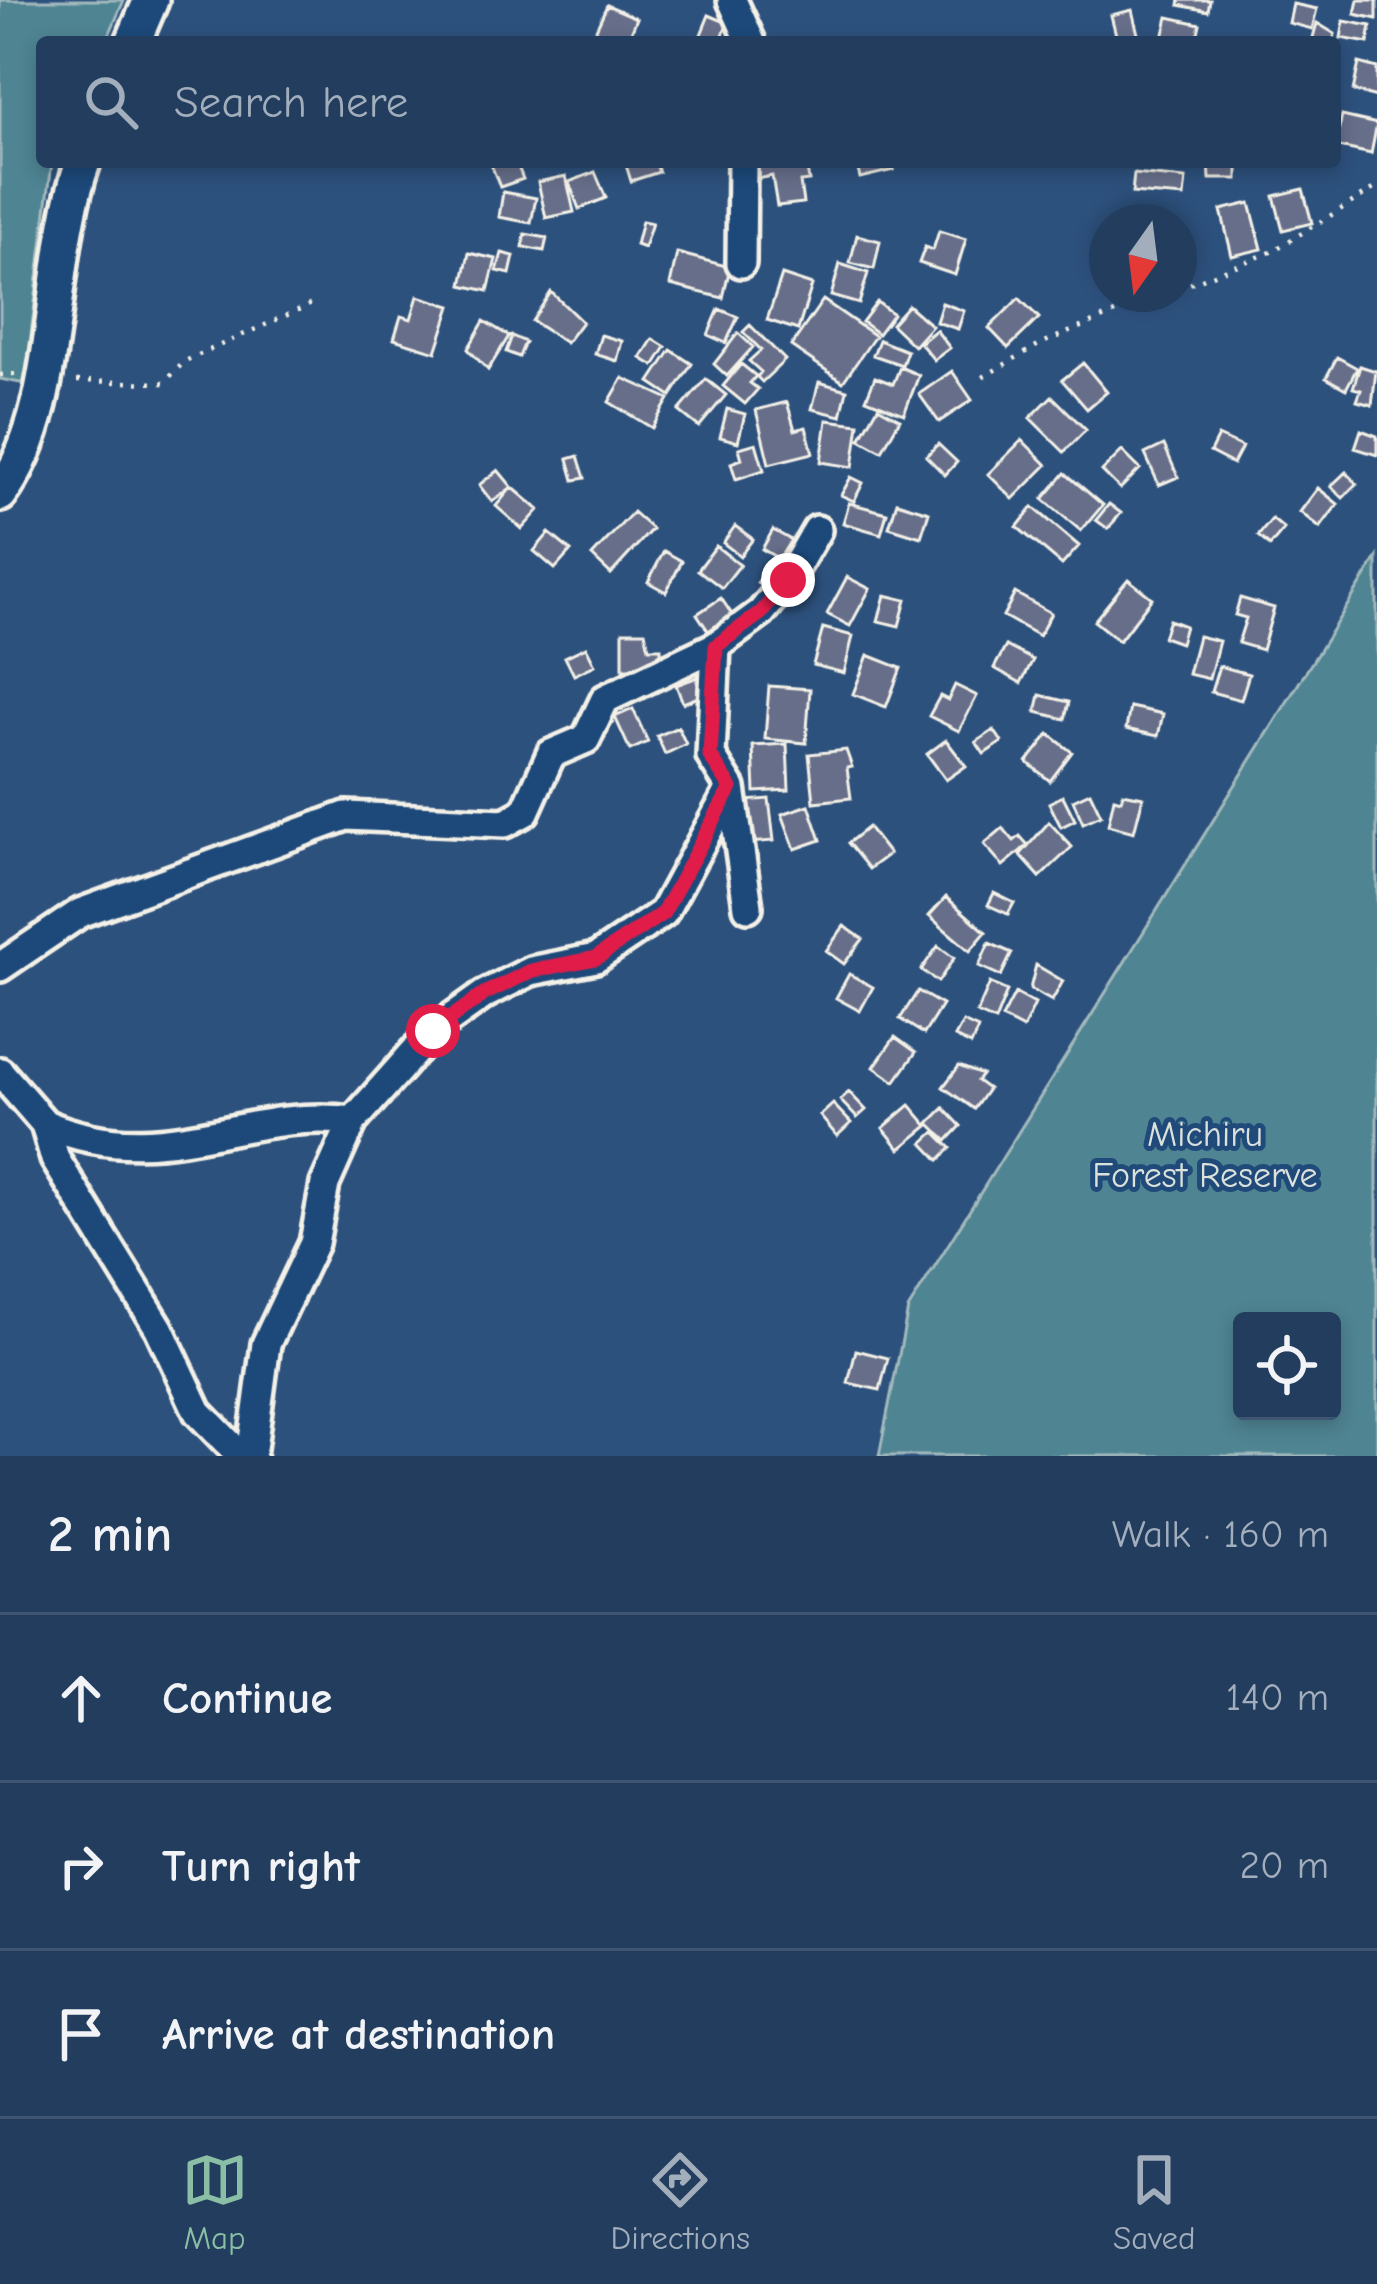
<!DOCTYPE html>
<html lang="en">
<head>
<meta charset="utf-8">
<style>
  :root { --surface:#223d5e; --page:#2e4867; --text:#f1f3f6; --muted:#a2aebc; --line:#3f5673; --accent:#8abfa5 }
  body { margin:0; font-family:"Comic Neue",sans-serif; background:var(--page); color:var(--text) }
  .controls { position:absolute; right:36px; bottom:36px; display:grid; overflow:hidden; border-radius:12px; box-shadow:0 6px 18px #0003 }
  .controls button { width:108px; height:108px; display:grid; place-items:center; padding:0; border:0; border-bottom:3px solid var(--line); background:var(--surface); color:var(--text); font:60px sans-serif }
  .compass { position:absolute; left:1089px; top:204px; width:108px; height:108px; border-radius:50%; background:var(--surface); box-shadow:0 6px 18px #0003; rotate:194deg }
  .stop { position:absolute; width:36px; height:36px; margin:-27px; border:9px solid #e11d48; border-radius:50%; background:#fff }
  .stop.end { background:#e11d48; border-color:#fff; box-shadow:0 3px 12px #0008 }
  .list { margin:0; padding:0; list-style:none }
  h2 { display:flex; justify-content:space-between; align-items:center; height:156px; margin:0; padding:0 48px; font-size:51px }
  h2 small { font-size:39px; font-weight:400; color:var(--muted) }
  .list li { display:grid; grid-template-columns:78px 1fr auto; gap:36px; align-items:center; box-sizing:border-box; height:168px; padding:0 48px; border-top:3px solid var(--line) }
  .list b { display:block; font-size:45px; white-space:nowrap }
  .list em { font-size:39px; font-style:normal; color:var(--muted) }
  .icon { flex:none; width:66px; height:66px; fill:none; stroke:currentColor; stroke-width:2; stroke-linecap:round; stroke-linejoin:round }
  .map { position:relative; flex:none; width:1377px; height:1456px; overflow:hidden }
  .search { position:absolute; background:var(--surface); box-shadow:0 6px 18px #0003; left:36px; right:36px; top:36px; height:132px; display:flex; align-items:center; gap:30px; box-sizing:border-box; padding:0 42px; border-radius:12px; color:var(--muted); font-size:45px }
  .sheet { height:660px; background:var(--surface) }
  nav { display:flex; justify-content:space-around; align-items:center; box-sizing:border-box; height:168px; border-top:3px solid var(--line); background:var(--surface); font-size:33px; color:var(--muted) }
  nav a { display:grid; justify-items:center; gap:6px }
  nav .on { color:var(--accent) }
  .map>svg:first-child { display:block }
  .green { fill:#508492; stroke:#a2babd; stroke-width:3; fill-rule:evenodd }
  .building { fill:#666e89; stroke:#f4f1e8; stroke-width:3 }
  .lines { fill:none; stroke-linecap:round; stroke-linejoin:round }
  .minor-casing { stroke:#f4f1e8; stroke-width:36 }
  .tertiary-casing { stroke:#f4f1e8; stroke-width:42 }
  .path { stroke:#f4f1e8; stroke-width:4.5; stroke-dasharray:3 9; stroke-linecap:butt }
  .minor { stroke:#1f4a7a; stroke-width:27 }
  .tertiary { stroke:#1f4a7a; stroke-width:33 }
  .route { stroke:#e11d48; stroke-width:15 }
  .labels { text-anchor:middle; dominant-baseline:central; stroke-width:10; stroke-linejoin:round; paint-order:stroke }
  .park-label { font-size:36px; fill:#dbe1db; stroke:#1f4a7a }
</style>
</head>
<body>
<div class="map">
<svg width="1377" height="1456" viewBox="0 0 1377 1456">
  <rect width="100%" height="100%" fill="#2d517d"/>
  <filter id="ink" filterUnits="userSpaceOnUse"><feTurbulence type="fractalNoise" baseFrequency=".00833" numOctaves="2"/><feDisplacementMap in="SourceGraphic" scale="24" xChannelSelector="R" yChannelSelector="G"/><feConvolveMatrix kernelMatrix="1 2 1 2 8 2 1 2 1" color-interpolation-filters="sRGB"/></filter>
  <g filter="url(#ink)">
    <path class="green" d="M0,0h124l-18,42h-64v120h10l-27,222 -25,-5z
      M1377,558v898h-498l29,-147zM1242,1321h90v90h-90z"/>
    <path class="building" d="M1180,0h30l-2,11 -29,-6z
      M1358,0h19v19l-22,-5z
      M1293,4l24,5 -5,20 -23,-6z
      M607,5l30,13 -10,24h-37z
      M1132,10l6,24 -21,5 -6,-24z
      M709,15l19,8 -8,19h-22z
      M1168,17l32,7 -4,18h-34z
      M1344,21l27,5 -3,17 -27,-5z
      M1317,23l18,11 -2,8 -21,-1z
      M1359,63l18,5v29l-24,-6z
      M1342,116l35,8 -6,30 -36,-8z
      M490,162h26l7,17 -23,8z
      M625,162h30l4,10 -28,9z
      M753,162h53l3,19 -9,1 3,21 -26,3 -5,-30 -16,3z
      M856,162h36l2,8 -34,8z
      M1209,162h29v17h-28z
      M595,172l11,26 -27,11 -10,-27z
      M1134,174l52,5 -2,18 -52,-4z
      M566,176l8,36 -28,6 -8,-36z
      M1303,189l9,34 -29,7 -9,-34z
      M503,192l33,6 -5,25 -32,-6z
      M1250,203l12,46 -30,7 -11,-46z
      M642,221l10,2 -8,25 -8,-3z
      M939,231l27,8 -11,36 -36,-12 6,-16 8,3z
      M525,234l22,4 -3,13 -21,-4z
      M857,235l23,6 -6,28 -24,-6z
      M469,253l27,6 -8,32 -26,-6z
      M502,253l12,3 -4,18 -13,-3z
      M677,253l53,14 -7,31 -53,-13z
      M840,264l28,9 -9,31 -28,-8z
      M782,275l30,10 -14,45 -31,-10z
      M551,292l31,30 -16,21 -34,-22z
      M418,296l33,10 -15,46 -42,-13 7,-23 10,3z
      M1019,298l20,20 -31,30 -19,-20z
      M823,300l52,36 -32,46 -52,-36z
      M877,302l16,12 -15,20 -16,-12z
      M942,303l22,8 -6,18 -22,-7z
      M908,305l24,21 -18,20 -23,-22z
      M719,309l19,8 -12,26 -18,-8z
      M484,321l25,15 -21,34 -20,-21z
      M750,325l35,35 -23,22 -5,-5 4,-5 -12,-11 12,-11 -18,-18z
      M936,330l14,18 -16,12 -14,-17z
      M738,333l15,14 -26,29 -13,-12z
      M601,335l21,6 -5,20 -22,-7z
      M512,336l13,6 -6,15 -13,-5z
      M653,339l13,8 -12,19 -13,-8z
      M879,340l28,11 -5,14 -29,-10z
      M671,350l21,14 -21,32 -21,-14z
      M1337,357l20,11 -11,21 -20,-11z
      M1083,363l24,29 -20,17 -25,-29z
      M741,364l15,12 -6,7 8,6 -13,15 -22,-18z
      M1360,366l16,5 -4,34 -15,-4 4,-11 -8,-2z
      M900,367l19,8 -15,39 -38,-15 9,-22 18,7z
      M952,371l20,29 -33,22 -20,-28z
      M623,378l46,21 -17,29 -43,-26z
      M706,379l20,16 -27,32 -20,-16z
      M819,382l28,8 -6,26 -29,-7z
      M1052,396l34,34 -22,22 -34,-34z
      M787,402l8,28 11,-3 7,26 -44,11 -13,-54z
      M878,407l22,12 -18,32 -22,-12z
      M727,409l18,5 -7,28 -18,-5z
      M827,420l32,4 -6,43 -32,-5z
      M1361,430l16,6v19l-22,-7z
      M1218,436l24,11 -9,17 -23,-12z
      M1022,440l25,25 -34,34 -25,-25z
      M756,443l8,27 -28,9 -5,-16 11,-4 -3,-11z
      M938,444l19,18 -12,13 -19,-19z
      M1164,445l14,32 -19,8 -14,-31z
      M1122,451l18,18 -20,20 -18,-18z
      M578,456l7,22 -11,2 -6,-21z
      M498,470l14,17 -20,15 -13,-17z
      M1346,472l11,12 -14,14 -12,-12z
      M1065,473l38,32 -22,26 -38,-32z
      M851,477l12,6 -9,18 -13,-6z
      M512,487l27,23 -17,19 -26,-23z
      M1318,488l20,16 -18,24 -20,-16z
      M897,502l32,10 -8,25 -32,-10z
      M849,503l38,10 -6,21 -38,-11z
      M1109,504l12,9 -13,16 -12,-9z
      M1033,507l46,39 -17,19 -45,-38z
      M633,512l19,17 -41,45 -19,-18z
      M1272,519l12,10 -14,17 -12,-10z
      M735,526l18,13 -13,17 -17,-13z
      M773,530l18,10 -12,19 -17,-10z
      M549,533l22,18 -16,18 -21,-18z
      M716,546l24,19 -18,23 -24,-18z
      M664,551l18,10 -16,31 -18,-10z
      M772,562l17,10 -15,22 -17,-11z
      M847,577l23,12 -20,37 -23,-12z
      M1128,579l24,19 -33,43 -25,-20z
      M1015,593l36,20 -12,23 -36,-20z
      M885,595l21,5 -7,26 -21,-5z
      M721,598l18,27 -24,16 -18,-27z
      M1240,598l34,10 -12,42 -24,-7 8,-25 -11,-3z
      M1169,620l16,6 -5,17 -17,-6z
      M823,628l30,8 -9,37 -31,-8z
      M623,631h22l4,17h12v21h-38z
      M1198,636l21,5 -10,38 -21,-5z
      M1006,646l27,14 -12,23 -27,-15z
      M586,647l9,18 -21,10 -9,-18z
      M868,655l33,13 -15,39 -33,-13z
      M1219,666l30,8 -8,26 -30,-8z
      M703,675l6,18 -26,10 -7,-18z
      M955,685l22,11 -18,35 -30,-15 11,-20 8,4z
      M769,686l41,3 -4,54 -41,-4z
      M1040,695l29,7 -4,17 -29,-7z
      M1130,707l33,7 -5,22 -32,-7z
      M633,709l15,33 -18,8 -15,-33z
      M678,727l8,17 -21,10 -8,-18z
      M994,730l8,12 -18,12 -8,-12z
      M1049,734l23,18 -22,29 -23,-19z
      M946,740l20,26 -20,14 -19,-26z
      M787,744l2,46 -34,2 -2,-46z
      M846,750l6,17 -5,1 4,30 -37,4 -5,-48z
      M1090,792l11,23 -18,8 -10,-23z
      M1123,793l20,4 -9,35 -26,-7 6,-27 7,2z
      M1063,796l12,24 -14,7 -12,-24z
      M769,799l5,42 -25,2 -5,-42z
      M809,805l12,35 -26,9 -13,-35z
      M1049,822l23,25 -32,30 -20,-22z
      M868,827l21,27 -20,15 -21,-26z
      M1003,828l11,13 6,-5 8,9 -25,21 -19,-22z
      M994,893l20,10 -6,11 -20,-9z
      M946,897l40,35 -16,19 -41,-35z
      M844,926l19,13 -19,25 -18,-13z
      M989,943l23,10 -11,23 -22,-10z
      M938,946l16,12 -16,24 -17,-12z
      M1036,965l27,16 -11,20 -22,-12z
      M849,974l24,13 -13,24 -24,-13z
      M990,983l17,8 -12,30 -18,-8z
      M918,991l24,14 -18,29 -24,-15z
      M1015,993l20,11 -12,25 -21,-11z
      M963,1022l15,7 -7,16 -16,-8z
      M895,1037l21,15 -21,30 -21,-15z
      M959,1066l23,9 -5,6 11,8 -14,20 -31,-22z
      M849,1092l17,18 -9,8 -17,-18z
      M833,1104l18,19 -14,13 -17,-20z
      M910,1105l18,21 -28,23 -17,-21z
      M944,1108l17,18 -14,15 -18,-18z
      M935,1132l16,16 -12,12 -16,-17z
      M856,1350l32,8 -8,32 -32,-7z"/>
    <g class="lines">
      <g class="minor-casing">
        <path id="minor" d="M732,0l19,42
          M741,263l1,-101
          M716,646l-5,110 20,32 17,119
          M0,967l80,-54 266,-97 159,7 20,-11 26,-58 35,-15 19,-40 111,-53 45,-33 27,-33 29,-50
          M0,1072l45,52 10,35 104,169 39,84 43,44
          M45,1124c119,50 194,-17 308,-3
          M251,1456l15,-112 48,-101 11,-59 28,-63 80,-90 52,-37 46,-23 65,-13 67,-45 68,-125"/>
      </g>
      <g class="tertiary-casing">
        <path id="tertiary" d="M133,42l18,-42
          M0,494c64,-87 46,-229 83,-332"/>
      </g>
      <path class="path" d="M1179,288l92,-36 106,-65
        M0,375l18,-1
        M983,377l57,-33 121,-50
        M77,381l87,2 21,-22 131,-59"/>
      <use href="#minor" class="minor"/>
      <use href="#tertiary" class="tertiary"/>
    </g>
  </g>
  <g class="lines" filter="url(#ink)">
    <path class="route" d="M433,1031l51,-37 47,-23 65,-13 67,-45 68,-125 -21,-32 6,-110 45,-33 27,-33"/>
  </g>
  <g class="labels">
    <g class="park-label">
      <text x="1205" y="1134">Michiru<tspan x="1205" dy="41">Forest Reserve</tspan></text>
    </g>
  </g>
</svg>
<div class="controls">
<button><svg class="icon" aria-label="locate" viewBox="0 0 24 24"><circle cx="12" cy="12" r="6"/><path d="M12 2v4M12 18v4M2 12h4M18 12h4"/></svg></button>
</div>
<svg class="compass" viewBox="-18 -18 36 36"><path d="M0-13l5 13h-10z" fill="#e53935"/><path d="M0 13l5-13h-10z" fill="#a2aebc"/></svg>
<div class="stop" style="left:433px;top:1031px"></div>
<div class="stop end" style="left:788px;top:580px"></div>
<div class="search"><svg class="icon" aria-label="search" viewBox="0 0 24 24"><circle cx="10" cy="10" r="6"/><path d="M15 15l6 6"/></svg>Search here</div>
</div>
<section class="sheet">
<h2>2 min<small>Walk · 160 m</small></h2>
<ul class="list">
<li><svg class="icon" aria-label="ahead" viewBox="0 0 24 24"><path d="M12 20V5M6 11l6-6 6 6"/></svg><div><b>Continue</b></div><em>140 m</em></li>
<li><svg class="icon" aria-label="right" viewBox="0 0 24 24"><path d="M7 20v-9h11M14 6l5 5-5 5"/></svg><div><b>Turn right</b></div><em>20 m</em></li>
<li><svg class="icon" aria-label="arrive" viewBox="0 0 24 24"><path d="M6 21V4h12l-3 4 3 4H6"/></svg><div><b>Arrive at destination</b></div></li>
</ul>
</section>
<nav>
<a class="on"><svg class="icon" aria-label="map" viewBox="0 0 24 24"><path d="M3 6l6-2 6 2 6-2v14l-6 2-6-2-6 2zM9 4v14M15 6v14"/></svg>Map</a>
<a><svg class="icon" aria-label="directions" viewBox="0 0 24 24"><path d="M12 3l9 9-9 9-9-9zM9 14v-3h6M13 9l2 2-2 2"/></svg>Directions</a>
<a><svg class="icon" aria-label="saved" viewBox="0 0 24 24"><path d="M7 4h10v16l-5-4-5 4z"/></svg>Saved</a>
</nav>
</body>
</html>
